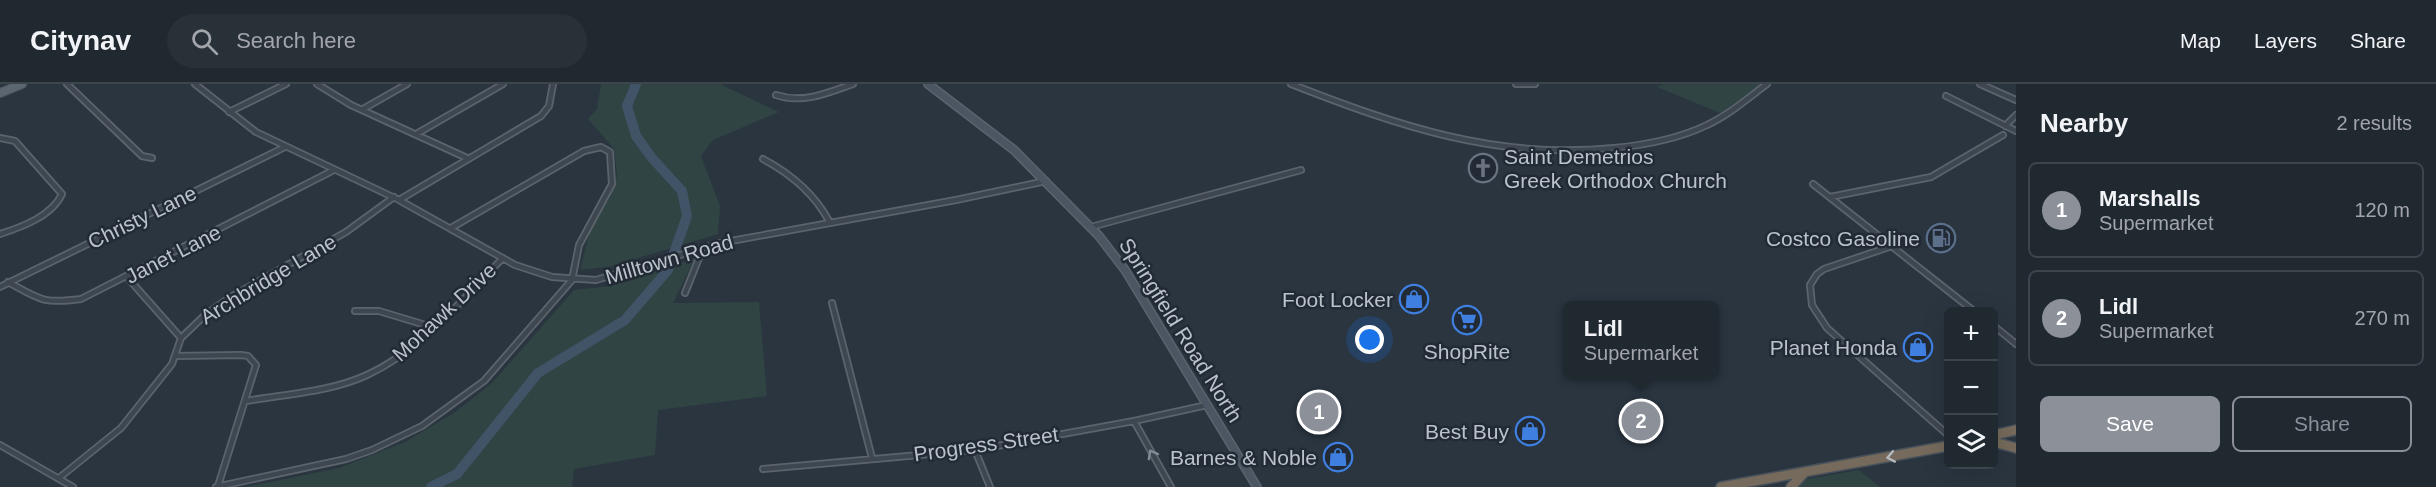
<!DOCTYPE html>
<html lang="en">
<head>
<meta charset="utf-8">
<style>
  :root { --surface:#202830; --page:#283038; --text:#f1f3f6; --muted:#a2a6ab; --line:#3d444c; --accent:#8c9099 }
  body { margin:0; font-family:Helvetica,sans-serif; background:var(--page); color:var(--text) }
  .controls { position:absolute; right:18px; bottom:18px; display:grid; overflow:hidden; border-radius:9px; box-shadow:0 6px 24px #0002 }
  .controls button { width:54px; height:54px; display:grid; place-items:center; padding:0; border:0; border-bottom:2px solid var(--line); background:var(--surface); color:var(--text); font:30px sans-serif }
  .you { position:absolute; left:1370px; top:256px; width:21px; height:21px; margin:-15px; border:4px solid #fff; border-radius:50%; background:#1a73e8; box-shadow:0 0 0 9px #1a73e833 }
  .badge { display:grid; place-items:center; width:39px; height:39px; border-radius:50%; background:var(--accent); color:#fff; font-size:20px; font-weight:700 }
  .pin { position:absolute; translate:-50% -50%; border:3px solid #fff; box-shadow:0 2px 6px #0006 }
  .popup { position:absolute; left:1563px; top:217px; width:156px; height:78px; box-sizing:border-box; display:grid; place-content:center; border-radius:9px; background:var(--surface); filter:drop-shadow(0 2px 4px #0005); font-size:20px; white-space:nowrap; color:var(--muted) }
  .popup b { font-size:22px; color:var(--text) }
  .popup::after { content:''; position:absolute; left:50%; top:100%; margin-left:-12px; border:12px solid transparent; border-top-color:var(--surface) }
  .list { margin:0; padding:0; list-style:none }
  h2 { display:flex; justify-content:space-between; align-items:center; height:78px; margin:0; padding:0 24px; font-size:26px }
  h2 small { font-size:20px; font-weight:400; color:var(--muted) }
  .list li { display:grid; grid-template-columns:39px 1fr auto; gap:18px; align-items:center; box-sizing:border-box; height:96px; margin:0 12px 12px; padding:0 12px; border:2px solid var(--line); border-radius:9px }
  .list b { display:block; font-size:22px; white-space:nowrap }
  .list p { margin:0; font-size:20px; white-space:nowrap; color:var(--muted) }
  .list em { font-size:20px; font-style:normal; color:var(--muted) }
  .actions { display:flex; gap:12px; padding:18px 24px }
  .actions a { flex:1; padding:14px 0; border:2px solid var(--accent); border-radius:9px; text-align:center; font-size:21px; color:var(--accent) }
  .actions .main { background:var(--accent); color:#fff }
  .icon { flex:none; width:33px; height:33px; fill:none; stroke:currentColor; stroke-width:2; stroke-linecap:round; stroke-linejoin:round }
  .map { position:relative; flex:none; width:2016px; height:403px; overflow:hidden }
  header { display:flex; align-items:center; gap:36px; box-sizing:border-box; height:84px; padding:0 30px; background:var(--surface); border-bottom:2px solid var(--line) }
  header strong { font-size:28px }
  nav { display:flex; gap:33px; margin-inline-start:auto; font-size:21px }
  .search { width:420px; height:54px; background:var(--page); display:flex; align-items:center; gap:15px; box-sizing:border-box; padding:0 21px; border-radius:33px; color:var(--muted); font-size:22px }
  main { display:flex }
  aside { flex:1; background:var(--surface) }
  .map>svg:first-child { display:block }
  .green { fill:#2f4443 }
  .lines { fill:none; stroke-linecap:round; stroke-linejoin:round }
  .river { stroke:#415367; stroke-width:10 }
  .street-casing { stroke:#5b646d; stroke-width:8 }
  .secondary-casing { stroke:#5b646d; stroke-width:10 }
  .primary-casing { stroke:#4a525c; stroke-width:10 }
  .highway-casing { stroke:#48515a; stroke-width:12 }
  .street { stroke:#3e4650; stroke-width:4.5 }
  .secondary { stroke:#4c5663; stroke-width:7 }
  .primary { stroke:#5c6670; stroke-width:8 }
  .highway { stroke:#756a5b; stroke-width:9 }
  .oneway { stroke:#828a93 }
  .oneway2 { stroke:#b3b9bf }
  .labels { text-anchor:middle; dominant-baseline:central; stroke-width:5; stroke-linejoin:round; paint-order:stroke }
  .poi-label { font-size:21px; fill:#bac2ca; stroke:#222b35; text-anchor:end }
  .street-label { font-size:21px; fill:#bac2ca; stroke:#222b35 }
</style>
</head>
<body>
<header>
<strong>Citynav</strong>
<div class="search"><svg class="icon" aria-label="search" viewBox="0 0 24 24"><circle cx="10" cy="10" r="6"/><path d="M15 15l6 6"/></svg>Search here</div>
<nav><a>Map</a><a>Layers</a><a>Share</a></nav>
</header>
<main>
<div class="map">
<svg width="2016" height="403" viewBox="0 0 2016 403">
  <rect width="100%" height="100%" fill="#2a3540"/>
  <path class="green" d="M601,0h119l59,28 -66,28 -12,16 19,50 -2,28 -110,33 -28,3 10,-39 20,-34 7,-21 -3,-27 -26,-30 9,-10z
    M1664,0h99l-43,29 -63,-26z
    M695,174l-22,45 86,-1 8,94 -109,14 -3,45 -81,14 -2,18h-327l94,-19 66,-26 49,-29 38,-30 82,-93 36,-4z
    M1859,386l21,17h-85l5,-5 7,-3z"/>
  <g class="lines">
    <path class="river" d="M431,403l26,-13 81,-101 87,-53 43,-50 19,-54 -5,-25 -30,-33 -16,-22 -9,-30 9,-22"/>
    <g class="street-casing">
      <path id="street" d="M67,0l75,72 10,2
        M195,0l61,48 143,68 116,65 37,12 44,3 124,-37 236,-43 90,-19
        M317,0l34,21 116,53
        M1291,0c107,42 206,76 323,64 32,-3 64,-9 93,-23 22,-10 41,-27 60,-41
        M1516,0h19
        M1980,0l36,16
        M776,11c27,9 51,-2 77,-11
        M1946,12l70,35
        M363,25l44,-25
        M229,28l57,-28
        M2005,42l11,-11
        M418,49l85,-49
        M0,54l15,3 47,53c-10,22 -40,33 -62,40
        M763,75c28,15 51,34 66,62
        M1813,100l162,128
        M1830,113l101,-20 72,-42
        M399,116l142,-84 8,-10 4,-22
        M1091,143l210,-57
        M1892,162l-68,23 -7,5 -7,11 2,20 15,23 121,107
        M127,193l54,61
        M8,198c33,18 35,22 73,17l253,-129
        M0,203l285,-140
        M685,209l14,-35v-9
        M832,219l40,155
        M355,227h24l53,16
        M1994,242l22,18
        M176,272l65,-1 7,1 8,9 -38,121
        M246,317c40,-7 84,-9 121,-26 55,-25 95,-76 136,-117
        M1134,337l37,66
        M0,361l73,42
        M975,366l15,37
        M763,385l212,-19 159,-29 73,-16
        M59,394l62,-50 51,-64 9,-26 24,-23 24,-17 117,-66 48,-35
        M216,403l130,-28 26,-9 50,-24 62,-45 88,-101 7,-35 33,-61 -2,-32 -9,-5 -17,4 -133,77"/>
    </g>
    <g class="secondary-casing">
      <path id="secondary" d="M928,0l86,66 85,86 26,34 132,217"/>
    </g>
    <g class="primary-casing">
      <path id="primary" d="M0,9l22,-9"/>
    </g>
    <g class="highway-casing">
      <path id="highway" d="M1994,351l22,-5
        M1994,358l22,6
        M1721,403l227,-41
        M1791,403l13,-14"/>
    </g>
    <use href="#street" class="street"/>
    <use href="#secondary" class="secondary"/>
    <use href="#primary" class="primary"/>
    <use href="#highway" class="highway"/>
  </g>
  <defs><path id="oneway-chevron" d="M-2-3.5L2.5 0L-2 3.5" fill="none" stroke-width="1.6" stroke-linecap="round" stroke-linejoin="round" transform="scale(1.5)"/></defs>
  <use class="oneway" href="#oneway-chevron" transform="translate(1152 370) rotate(-119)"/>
  <use class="oneway2" href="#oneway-chevron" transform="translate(1891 373) rotate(169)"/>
  <defs>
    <g id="church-ring" transform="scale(1.5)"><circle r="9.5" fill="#222b35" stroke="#6b7280" stroke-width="1.5"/><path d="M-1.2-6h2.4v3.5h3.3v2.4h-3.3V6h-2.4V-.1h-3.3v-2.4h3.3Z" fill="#6b7280"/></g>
    <g id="fuel-ring" transform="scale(1.5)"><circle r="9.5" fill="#222b35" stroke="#5c6f8a" stroke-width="1.5"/><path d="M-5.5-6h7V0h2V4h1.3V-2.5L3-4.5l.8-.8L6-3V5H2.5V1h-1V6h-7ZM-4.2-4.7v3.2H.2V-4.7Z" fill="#5c6f8a"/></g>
    <g id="shop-ring" transform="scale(1.5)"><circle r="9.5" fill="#222b35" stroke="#3f7fe0" stroke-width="1.5"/><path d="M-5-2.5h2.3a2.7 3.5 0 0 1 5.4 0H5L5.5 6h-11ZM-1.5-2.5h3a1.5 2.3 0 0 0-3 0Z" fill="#3f7fe0"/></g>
    <g id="supermarket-ring" transform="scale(1.5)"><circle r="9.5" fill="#222b35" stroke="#3f7fe0" stroke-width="1.5"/><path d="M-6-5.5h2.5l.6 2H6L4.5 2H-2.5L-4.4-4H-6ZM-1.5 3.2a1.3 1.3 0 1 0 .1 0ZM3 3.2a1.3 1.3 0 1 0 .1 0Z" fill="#3f7fe0"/></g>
  </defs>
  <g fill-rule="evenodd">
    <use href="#church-ring" x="1483" y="84"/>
    <use href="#fuel-ring" x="1941" y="154"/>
    <use href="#shop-ring" x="1414" y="215"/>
    <use href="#supermarket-ring" x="1467" y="236"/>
    <use href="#shop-ring" x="1918" y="263"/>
    <use href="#shop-ring" x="1530" y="347"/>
    <use href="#shop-ring" x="1338" y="373"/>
  </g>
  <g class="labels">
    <g class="poi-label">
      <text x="1504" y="72" text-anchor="start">Saint Demetrios<tspan x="1504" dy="24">Greek Orthodox Church</tspan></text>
      <text x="1920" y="154">Costco Gasoline</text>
      <text x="1393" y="215">Foot Locker</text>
      <text x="1897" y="263">Planet Honda</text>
      <text x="1467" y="267" text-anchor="middle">ShopRite</text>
      <text x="1509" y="347">Best Buy</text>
      <text x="1317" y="373">Barnes &amp; Noble</text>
    </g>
    <g class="street-label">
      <text transform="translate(142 133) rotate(-26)">Christy Lane</text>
      <text transform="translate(173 170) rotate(-27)">Janet Lane</text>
      <text transform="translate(669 175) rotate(-16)">Milltown Road</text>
      <text transform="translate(268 195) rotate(-31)">Archbridge Lane</text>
      <text transform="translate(444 228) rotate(-43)">Mohawk Drive</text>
      <text transform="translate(1181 246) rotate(58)">Springfield Road North</text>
      <text transform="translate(986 360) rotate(-8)">Progress Street</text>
    </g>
  </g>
</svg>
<div class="controls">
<button>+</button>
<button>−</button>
<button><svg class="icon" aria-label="layers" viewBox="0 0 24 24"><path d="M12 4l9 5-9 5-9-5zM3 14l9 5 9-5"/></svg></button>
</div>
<div class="you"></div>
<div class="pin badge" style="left:1319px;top:328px">1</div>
<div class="pin badge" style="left:1641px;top:337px">2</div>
<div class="popup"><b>Lidl</b>Supermarket</div>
</div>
<aside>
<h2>Nearby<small>2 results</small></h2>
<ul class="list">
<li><span class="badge">1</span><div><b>Marshalls</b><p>Supermarket</p></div><em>120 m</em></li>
<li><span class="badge">2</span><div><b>Lidl</b><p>Supermarket</p></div><em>270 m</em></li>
</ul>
<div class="actions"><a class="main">Save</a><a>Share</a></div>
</aside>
</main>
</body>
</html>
